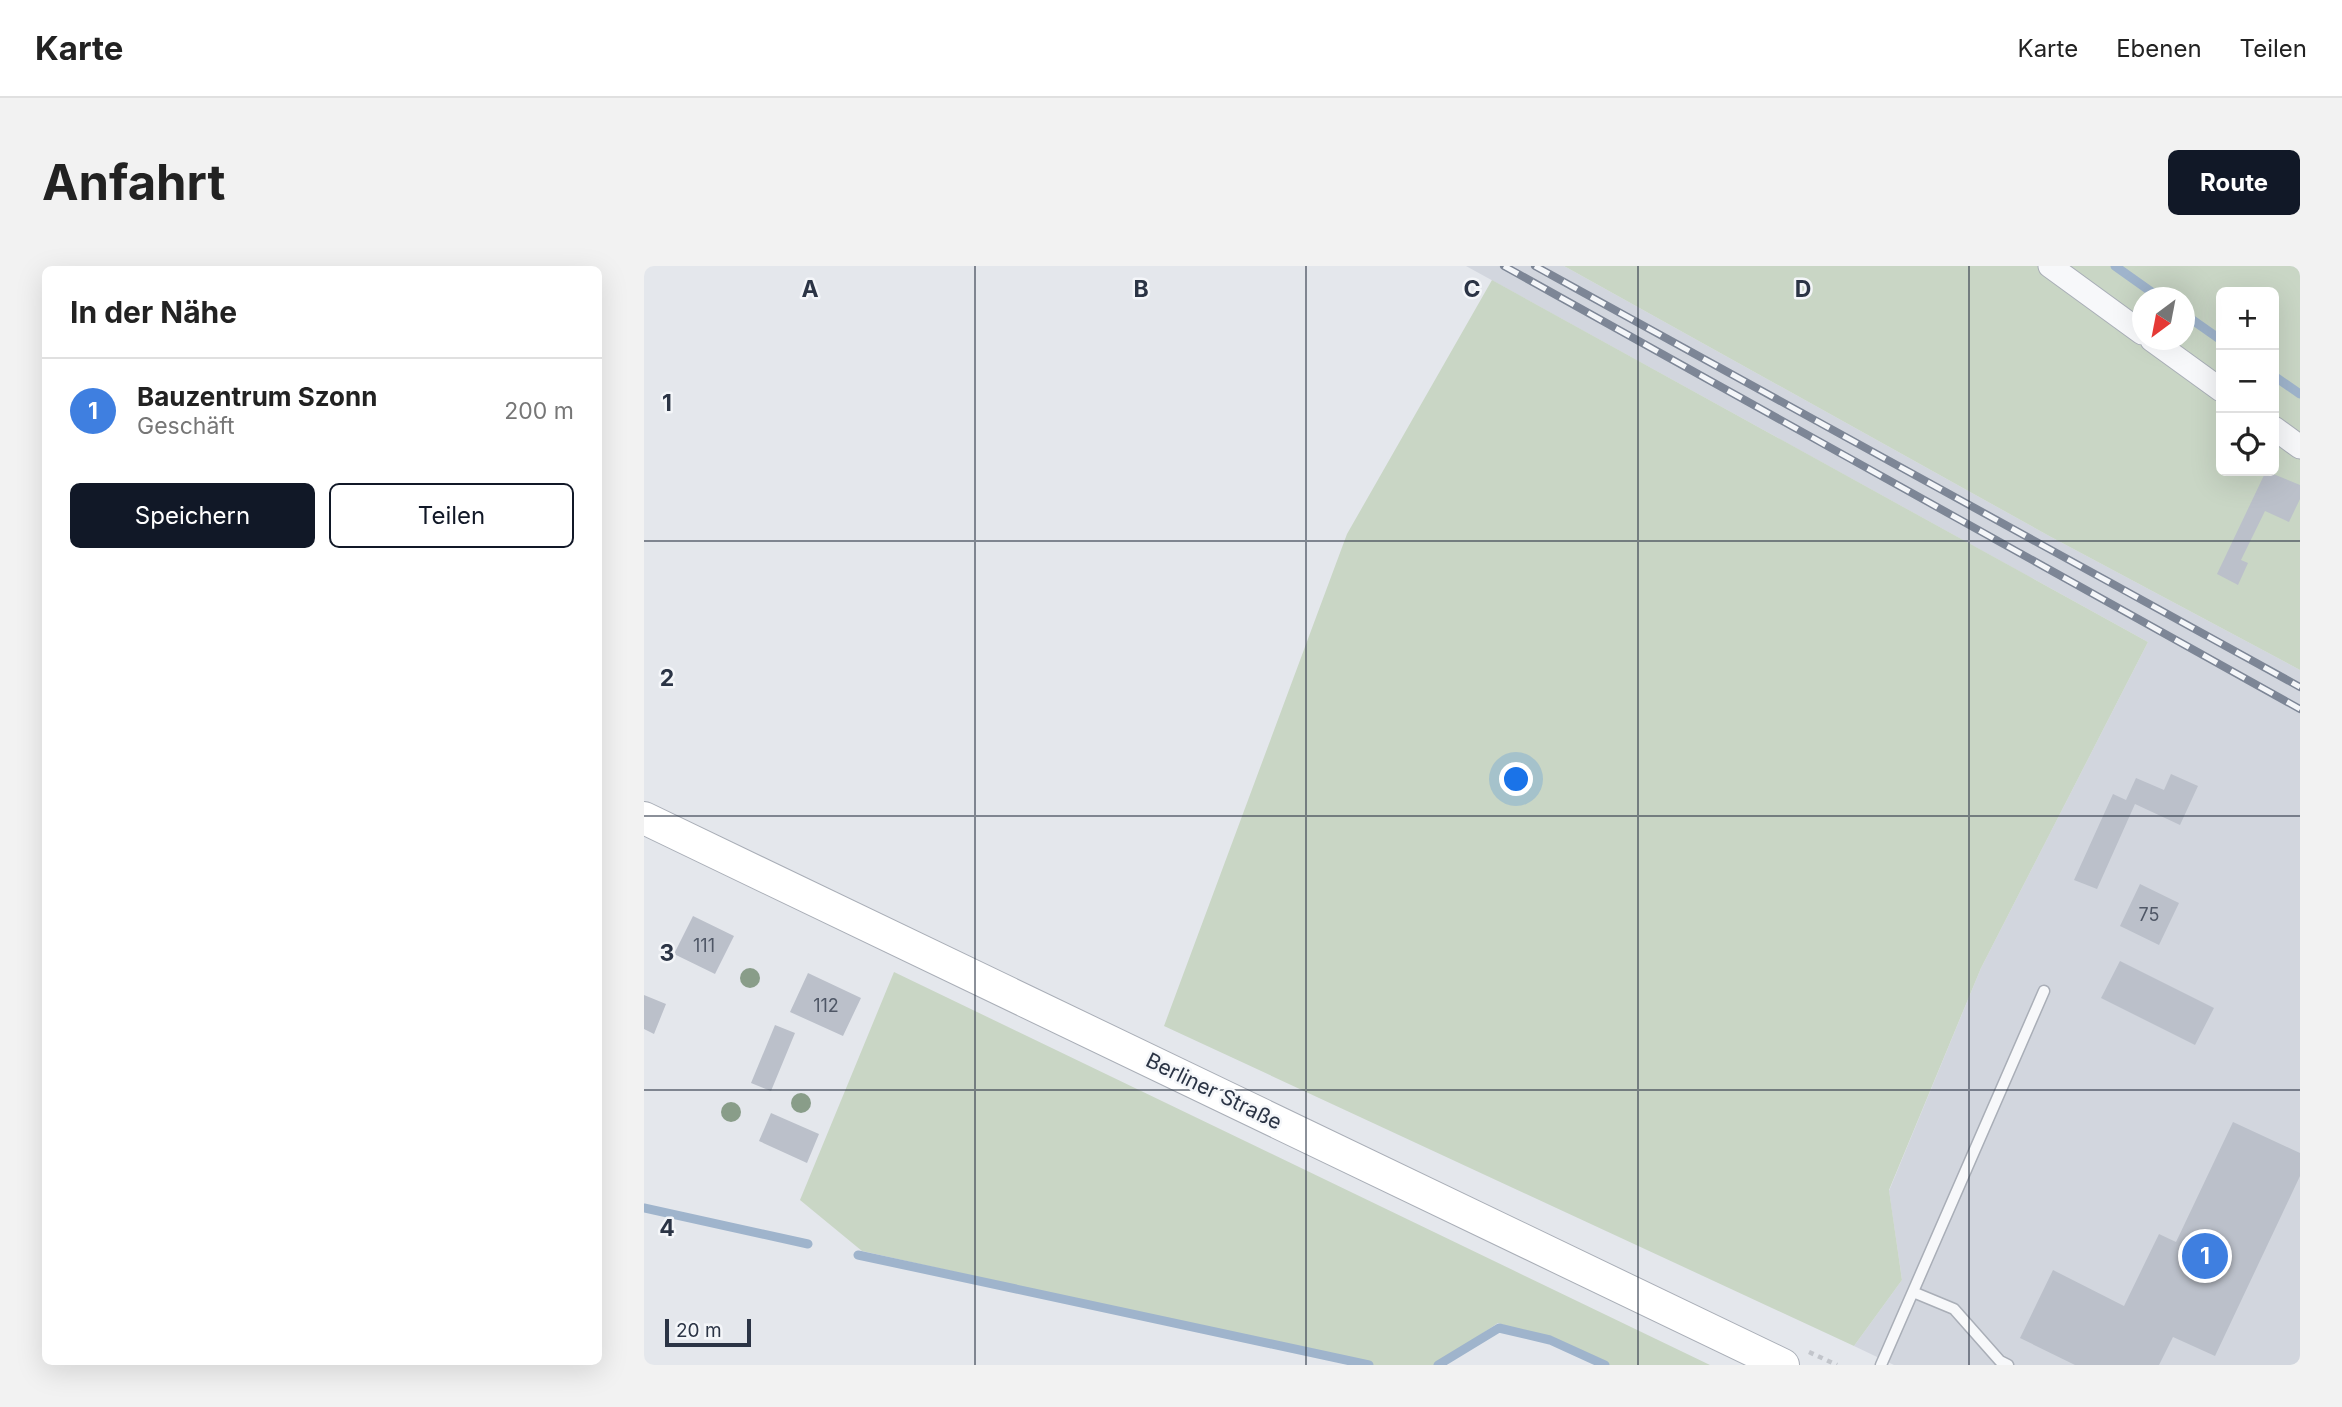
<!DOCTYPE html>
<html lang="de">
<head>
<meta charset="utf-8">
<style>
  :root { --surface:#fff; --page:#f2f2f2; --text:#222; --muted:#767676; --line:#e0e0e0; --accent:#111827 }
  body { margin:0; font-family:Inter,sans-serif; background:var(--page); color:var(--text) }
  .controls { position:absolute; right:21px; top:21px; display:grid; overflow:hidden; border-radius:10px; box-shadow:0 7px 28px #0002 }
  .controls button { width:63px; height:63px; display:grid; place-items:center; padding:0; border:0; border-bottom:2px solid var(--line); background:var(--surface); color:var(--text); font:35px sans-serif }
  .compass { position:absolute; left:1488px; top:21px; width:63px; height:63px; border-radius:50%; background:var(--surface); box-shadow:0 7px 28px #0002; rotate:212deg }
  .scale { position:absolute; left:21px; bottom:18px; width:86px; box-sizing:border-box; padding-left:7px; border:4px solid #2b3445; border-top:0; font-size:19px; line-height:24px; white-space:nowrap; color:#2b3445; -webkit-text-stroke:5px #f4f6f9; paint-order:stroke }
  .you { position:absolute; left:873px; top:514px; width:24px; height:24px; margin:-18px; border:5px solid #fff; border-radius:50%; background:#1a73e8; box-shadow:0 0 0 10px #1a73e833 }
  .badge { display:grid; place-items:center; width:46px; height:46px; border-radius:50%; background:var(--accent); color:#fff; font-size:23px; font-weight:700 }
  .pin { position:absolute; translate:-50% -50%; border:4px solid #fff; box-shadow:0 2px 7px #0006 }
  .list { margin:0; padding:0; list-style:none }
  h2 { display:flex; justify-content:space-between; align-items:center; height:91px; margin:0; padding:0 28px; font-size:30px }
  h2 small { font-size:23px; font-weight:400; color:var(--muted) }
  .list li { display:grid; grid-template-columns:46px 1fr auto; gap:21px; align-items:center; box-sizing:border-box; height:105px; padding:0 28px; border-top:2px solid var(--line) }
  .list b { display:block; font-size:26px; white-space:nowrap }
  .list p { margin:0; font-size:23px; white-space:nowrap; color:var(--muted) }
  .list em { font-size:23px; font-style:normal; color:var(--muted) }
  .actions { display:flex; gap:14px; padding:21px 28px }
  .actions a { flex:1; padding:16px 0; border:2px solid var(--accent); border-radius:10px; text-align:center; font-size:24px; color:var(--accent) }
  .actions .main { background:var(--accent); color:#fff }
  .icon { flex:none; width:38px; height:38px; fill:none; stroke:currentColor; stroke-width:2; stroke-linecap:round; stroke-linejoin:round }
  .map { position:relative; flex:none; width:1656px; height:1099px; overflow:hidden; border-radius:10px }
  header { display:flex; align-items:center; gap:42px; box-sizing:border-box; height:98px; padding:0 35px; background:var(--surface); border-bottom:2px solid var(--line) }
  header strong { font-size:33px }
  nav { display:flex; gap:38px; margin-inline-start:auto; font-size:24px }
  .intro { display:flex; align-items:center; justify-content:space-between; box-sizing:border-box; height:168px; padding:0 42px }
  h1 { margin:0; font-size:49px }
  .button { padding:18px 32px; border-radius:10px; background:var(--accent); color:#fff; font-size:24px; font-weight:700 }
  main { display:flex; gap:42px; padding:0 42px }
  aside { flex:1; background:var(--surface); border-radius:10px; box-shadow:0 7px 28px #0002 }
  .map>svg:first-child { display:block }
  .built { fill:#d2d6de }
  .green { fill:#c9d6c5; fill-rule:evenodd }
  .lines { fill:none; stroke-linecap:round; stroke-linejoin:round }
  .stream { stroke:#9fb4cc; stroke-width:9 }
  .building { fill:#bbc0ca }
  .service-casing { stroke:#a9aeb7; stroke-width:13 }
  .minor-casing { stroke:#a9aeb7; stroke-width:25 }
  .secondary-casing { stroke:#a9aeb7; stroke-width:34 }
  .path { stroke:#c2c5cb; stroke-width:4.5; stroke-dasharray:5 5; stroke-linecap:butt }
  .service { stroke:#f7f8fa; stroke-width:10 }
  .minor { stroke:#f7f8fa; stroke-width:23 }
  .secondary { stroke:#fff; stroke-width:32 }
  .rail-casing { stroke:#7d8696; stroke-width:8 }
  .rail { stroke:#f4f6f9; stroke-width:5; stroke-dasharray:16; stroke-linecap:butt }
  .tree { fill:#899d89 }
  .grid { fill:none; stroke:#2b3445; stroke-width:2; stroke-opacity:0.55 }
  .labels { text-anchor:middle; dominant-baseline:central; stroke-width:5; stroke-linejoin:round; paint-order:stroke }
  .number-label { font-size:18px; fill:#4f5766 }
  .street-label { font-size:21px; fill:#2b3445; stroke:#f4f6f9 }
  .grid-label { font-size:23px; text-anchor:middle; font-weight:bold; fill:#2b3445; stroke:#f4f6f9; stroke-width:5; stroke-linejoin:round; paint-order:stroke }
</style>
</head>
<body>
<header>
<strong>Karte</strong>
<nav><a>Karte</a><a>Ebenen</a><a>Teilen</a></nav>
</header>
<div class="intro"><h1>Anfahrt</h1><a class="button">Route</a></div>
<main>
<aside>
<h2>In der Nähe<small></small></h2>
<ul class="list">
<li><span class="badge" style="background:#3f7fe0">1</span><div><b>Bauzentrum Szonn</b><p>Geschäft</p></div><em>200 m</em></li>
</ul>
<div class="actions"><a class="main">Speichern</a><a>Teilen</a></div>
</aside>
<div class="map">
<svg width="1656" height="1099" viewBox="0 0 1656 1099">
  <rect width="100%" height="100%" fill="#e4e7ec"/>
  <path class="built" d="M822,0h98l487,271 249,133v695h-406l-40,-19 48,-66 -13,-89 92,-223 167,-326z"/>
  <path class="green" d="M920,0h736v404l-249,-133zM1577,26h53v179h-53zM1498,32h42v42h-42z
    M848,14l656,362 -167,326 -92,222 13,90 -48,66 -690,-320 183,-492z
    M250,706l816,393h-105l-55,-25 -52,-17 -63,42h-64l-509,-114 -62,-51z"/>
  <g class="lines">
    <path class="stream" d="M1471,0l45,32
      M1540,48l37,26
      M1630,110l26,18
      M0,942l164,36
      M214,989l511,110
      M794,1099l61,-37 51,12 55,25"/>
  </g>
  <path class="building" d="M1622,205l34,14v14l-11,23 -24,-11 -24,49 7,3 -10,22 -21,-11z
    M1527,508l27,12 -18,39 -45,-21 -38,85 -23,-9 39,-86 13,6 10,-22 28,12z
    M1496,618l39,19 -20,42 -39,-19z
    M49,650l41,20 -19,38 -41,-20z
    M1476,695l94,47 -19,37 -94,-47z
    M164,707l53,25 -18,38 -53,-24z
    M0,729l22,9 -12,30 -10,-5z
    M131,759l20,8 -24,58 -20,-8z
    M127,847l48,21 -12,29 -48,-22z
    M1589,856l67,31v23l-85,180 -42,-19 -14,28h-84l-55,-27 33,-68 71,36 35,-72 17,8z"/>
  <g class="lines">
    <g class="service-casing">
      <path id="service" d="M1269,1026l41,17 46,52 8,4
        M1237,1099l163,-374"/>
    </g>
    <g class="minor-casing">
      <path id="minor" d="M1406,0l92,67
        M1508,74l69,50
        M1630,162l26,19"/>
    </g>
    <g class="secondary-casing">
      <path id="secondary" d="M0,552l1139,547"/>
    </g>
    <path class="path" d="M1165,1086l28,13"/>
    <use href="#service" class="service"/>
    <use href="#minor" class="minor"/>
    <use href="#secondary" class="secondary"/>
    <g class="rail-casing">
      <path id="rail" d="M860,0l796,443
        M891,0l765,421"/>
    </g>
    <use href="#rail" class="rail"/>
  </g>
  <g class="tree">
    <circle cx="106" cy="712" r="10"/>
    <circle cx="157" cy="837" r="10"/>
    <circle cx="87" cy="846" r="10"/>
  </g>
  <path class="grid" d="M331,0v1099M662,0v1099M994,0v1099M1325,0v1099M0,275h1656M0,550h1656M0,824h1656"/>
  <g class="labels">
    <g class="number-label">
      <text x="1505" y="648">75</text>
      <text x="60" y="679">111</text>
      <text x="182" y="739">112</text>
    </g>
    <g class="street-label">
      <text transform="translate(570 825) rotate(26)">Berliner Straße</text>
    </g>
  </g>
  <g class="grid-label">
    <text x="166" y="31">A</text>
    <text x="497" y="31">B</text>
    <text x="828" y="31">C</text>
    <text x="1159" y="31">D</text>
    <text x="23" y="145">1</text>
    <text x="23" y="420">2</text>
    <text x="23" y="695">3</text>
    <text x="23" y="970">4</text>
  </g>
</svg>
<div class="controls">
<button>+</button>
<button>−</button>
<button><svg class="icon" aria-label="locate" viewBox="0 0 24 24"><circle cx="12" cy="12" r="6"/><path d="M12 2v4M12 18v4M2 12h4M18 12h4"/></svg></button>
</div>
<svg class="compass" viewBox="-18 -18 36 36"><path d="M0-13l5 13h-10z" fill="#e53935"/><path d="M0 13l5-13h-10z" fill="#767676"/></svg>
<div class="scale">20 m</div>
<div class="you"></div>
<div class="pin badge" style="left:1561px;top:990px;background:#3f7fe0">1</div>
</div>
</main>
</body>
</html>
